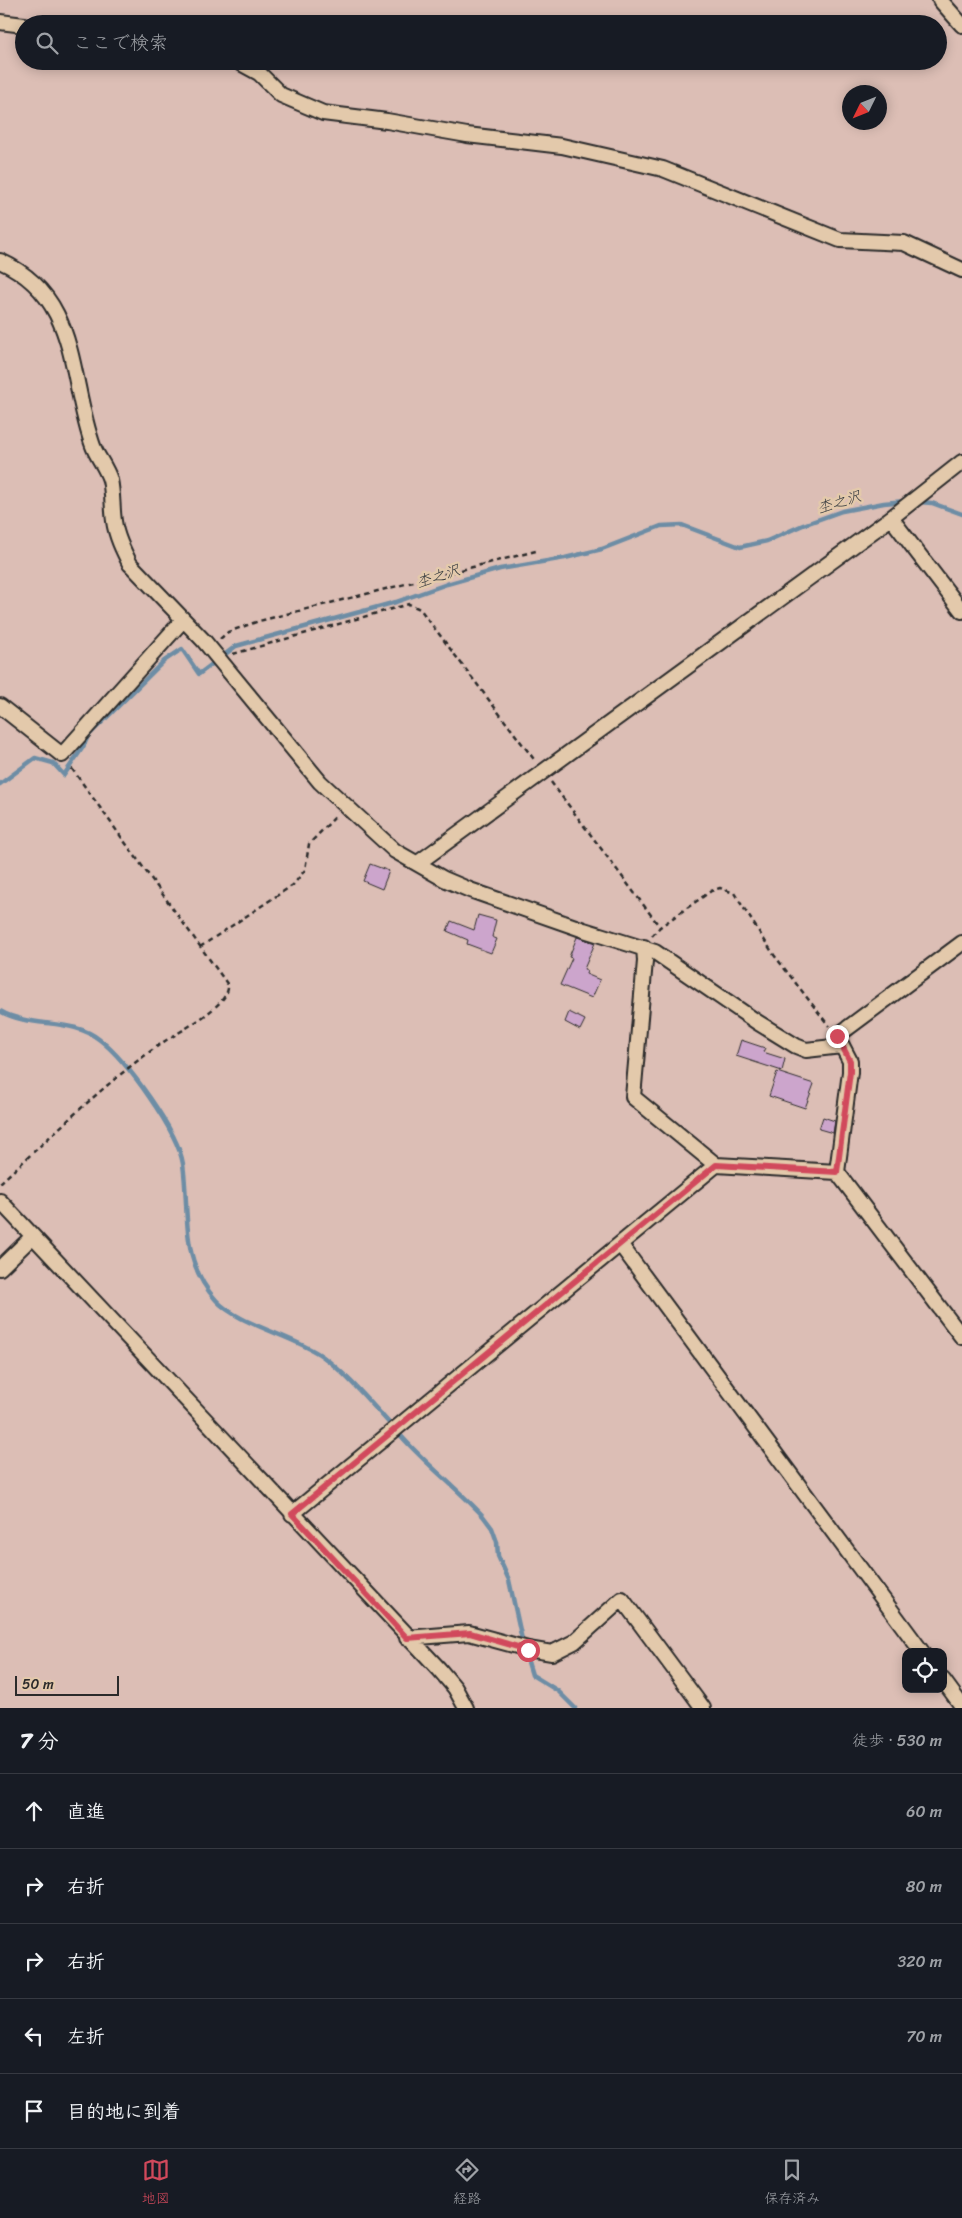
<!DOCTYPE html>
<html lang="ja">
<head>
<meta charset="utf-8">
<style>
  :root { --surface:#171b24; --page:#242831; --text:#f1f3f6; --muted:#9ea1a6; --line:#363941; --accent:#d1495b }
  body { margin:0; font-family:Sriracha,"Klee One",sans-serif; background:var(--page); color:var(--text) }
  .controls { position:absolute; right:15px; bottom:15px; display:grid; overflow:hidden; border-radius:10px; box-shadow:0 2px 12px #0003 }
  .controls button { width:45px; height:45px; display:grid; place-items:center; padding:0; border:0; border-bottom:1px solid var(--line); background:var(--surface); color:var(--text); font:25px sans-serif }
  .compass { position:absolute; left:842px; top:85px; width:45px; height:45px; border-radius:50%; background:var(--surface); box-shadow:0 2px 12px #0003; rotate:227deg }
  .scale { position:absolute; left:15px; bottom:12px; width:104px; box-sizing:border-box; padding-left:5px; border:2px solid #2b2b2b; border-top:0; font-size:14px; line-height:18px; white-space:nowrap; color:#2b2b2b; -webkit-text-stroke:4px #e3c9ab; paint-order:stroke }
  .stop { position:absolute; width:15px; height:15px; margin:-11px; border:4px solid #d1495b; border-radius:50%; background:#fff }
  .stop.end { background:#d1495b; border-color:#fff; box-shadow:0 1px 5px #0008 }
  .list { margin:0; padding:0; list-style:none }
  h2 { display:flex; justify-content:space-between; align-items:center; height:65px; margin:0; padding:0 20px; font-size:21px }
  h2 small { font-size:16px; font-weight:400; color:var(--muted) }
  .list li { display:grid; grid-template-columns:32px 1fr auto; gap:15px; align-items:center; box-sizing:border-box; height:75px; padding:0 20px; border-top:1px solid var(--line) }
  .list b { display:block; font-size:19px; white-space:nowrap }
  .list em { font-size:16px; font-style:normal; color:var(--muted) }
  .icon { flex:none; width:28px; height:28px; fill:none; stroke:currentColor; stroke-width:2; stroke-linecap:round; stroke-linejoin:round }
  .map { position:relative; flex:none; width:962px; height:1708px; overflow:hidden }
  .search { position:absolute; background:var(--surface); box-shadow:0 2px 12px #0003; left:15px; right:15px; top:15px; height:55px; display:flex; align-items:center; gap:12px; box-sizing:border-box; padding:0 18px; border-radius:28px; color:var(--muted); font-size:19px }
  .sheet { height:440px; background:var(--surface) }
  nav { display:flex; justify-content:space-around; align-items:center; box-sizing:border-box; height:70px; border-top:1px solid var(--line); background:var(--surface); font-size:14px; color:var(--muted) }
  nav a { display:grid; justify-items:center; gap:2px }
  nav .on { color:var(--accent) }
  .map>svg:first-child { display:block }
  .lines { fill:none; stroke-linecap:round; stroke-linejoin:round }
  .stream { stroke:#6d8da5; stroke-width:4.5 }
  .building { fill:#cca5cc; stroke:#2b2b2b }
  .minor-casing { stroke:#2b2b2b; stroke-width:18 }
  .path { stroke:#2b2b2b; stroke-width:2.5; stroke-dasharray:5 4; stroke-linecap:butt }
  .minor { stroke:#e3c9ab; stroke-width:14 }
  .route { stroke:#d1495b; stroke-width:6 }
  .labels { text-anchor:middle; dominant-baseline:central; stroke-width:5; stroke-linejoin:round; paint-order:stroke }
  .water-label { font-size:15px; font-style:italic; fill:#363b3f; stroke:#e3c9ab }
</style>
</head>
<body>
<div class="map">
<svg width="962" height="1708" viewBox="0 0 962 1708">
  <rect width="100%" height="100%" fill="#dcbeb5"/>
  <filter id="ink" filterUnits="userSpaceOnUse"><feTurbulence type="fractalNoise" baseFrequency=".02" numOctaves="2"/><feDisplacementMap in="SourceGraphic" scale="10" xChannelSelector="R" yChannelSelector="G"/><feConvolveMatrix kernelMatrix="1 2 1 2 8 2 1 2 1" color-interpolation-filters="sRGB"/></filter>
  <g filter="url(#ink)">
    <g class="lines">
      <path class="stream" d="M918,502l14,1 30,11
        M0,784l35,-26 18,5 11,12 19,-28 5,-11 76,-75 18,-12 17,25 37,-28 160,-44 51,-18 53,-15 65,-11 37,-9 59,-23 21,-1 58,22 27,-6 36,-16 39,-14 42,-8 21,-2
        M0,1011c31,18 72,6 100,29 26,20 78,91 83,124 7,50 -4,95 33,136 21,24 78,36 106,56 30,22 54,54 80,81 25,28 55,51 81,79l9,12 5,14 1,14 11,24 14,64
        M525,1652l7,23 26,16 17,17"/>
    </g>
    <path class="building" d="M370,864l19,7 -7,18 -19,-8z
      M478,915l18,5 -4,17 5,2 -6,14 -24,-9 1,-4 -21,-9 4,-10 23,9z
      M577,937l18,6 -11,26 3,1 -1,4 14,6 -8,18 -32,-13 12,-27 -3,-1z
      M569,1012l16,8 -5,10 -15,-8z
      M741,1040l24,8 -2,4 22,7 -3,12 -46,-15z
      M777,1072l37,12 -9,24 -36,-12z
      M823,1117l12,4 -2,12 -14,-4z"/>
    <g class="lines">
      <g class="minor-casing">
        <path id="minor" d="M940,0l22,25
          M0,22l24,3
          M237,61l22,12 22,22 42,18 64,8 80,14 95,11 101,23 177,71 64,3 58,27
          M0,261c80,36 68,115 93,185 4,11 13,21 17,34 3,13 2,28 4,41 2,15 9,29 16,43l74,77 116,141 75,69 49,28 26,11 114,40 71,22 102,70 39,24 10,4 36,-4
          M891,518l71,93
          M0,706l62,49 121,-135
          M418,863l473,-345 71,-56
          M962,943l-125,93 13,25v11l-13,100 125,165
          M644,947l1,14 -12,136 83,68 121,7
          M0,1201l439,468 16,19 11,20
          M620,1244l302,408
          M0,1268l32,-31
          M292,1514l424,-349
          M407,1638l62,-5 59,16 24,4 22,-11 48,-43 81,109
          M943,1680l19,26"/>
      </g>
      <path class="path" d="M220,639l8,-7 31,-11 277,-70
        M233,654l176,-50 11,5 116,153
        M551,782l109,145
        M652,936l8,-9 51,-36 9,-3 14,5 40,62 55,71
        M200,947l93,-62 12,-15 4,-26 28,-29
        M0,1183c54,-49 105,-101 165,-142 16,-10 66,-37 63,-56l-158,-219"/>
      <use href="#minor" class="minor"/>
    </g>
  </g>
  <g class="lines" filter="url(#ink)">
    <path class="route" d="M528,1650l-58,-17 -63,5 -115,-124 424,-349 121,7 13,-100v-11l-13,-25"/>
  </g>
  <g class="labels">
    <g class="water-label">
      <text transform="translate(839 502) rotate(-17)">杢之沢</text>
      <text transform="translate(438 576) rotate(-18)">杢之沢</text>
    </g>
  </g>
</svg>
<div class="controls">
<button><svg class="icon" aria-label="locate" viewBox="0 0 24 24"><circle cx="12" cy="12" r="6"/><path d="M12 2v4M12 18v4M2 12h4M18 12h4"/></svg></button>
</div>
<svg class="compass" viewBox="-18 -18 36 36"><path d="M0-13l5 13h-10z" fill="#e53935"/><path d="M0 13l5-13h-10z" fill="#9ea1a6"/></svg>
<div class="scale">50 m</div>
<div class="stop" style="left:528px;top:1650px"></div>
<div class="stop end" style="left:837px;top:1036px"></div>
<div class="search"><svg class="icon" aria-label="search" viewBox="0 0 24 24"><circle cx="10" cy="10" r="6"/><path d="M15 15l6 6"/></svg>ここで検索</div>
</div>
<section class="sheet">
<h2>7 分<small>徒歩 · 530 m</small></h2>
<ul class="list">
<li><svg class="icon" aria-label="ahead" viewBox="0 0 24 24"><path d="M12 20V5M6 11l6-6 6 6"/></svg><div><b>直進</b></div><em>60 m</em></li>
<li><svg class="icon" aria-label="right" viewBox="0 0 24 24"><path d="M7 20v-9h11M14 6l5 5-5 5"/></svg><div><b>右折</b></div><em>80 m</em></li>
<li><svg class="icon" aria-label="right" viewBox="0 0 24 24"><path d="M7 20v-9h11M14 6l5 5-5 5"/></svg><div><b>右折</b></div><em>320 m</em></li>
<li><svg class="icon" aria-label="left" viewBox="0 0 24 24"><path d="M17 20v-9H6M10 6l-5 5 5 5"/></svg><div><b>左折</b></div><em>70 m</em></li>
<li><svg class="icon" aria-label="arrive" viewBox="0 0 24 24"><path d="M6 21V4h12l-3 4 3 4H6"/></svg><div><b>目的地に到着</b></div></li>
</ul>
</section>
<nav>
<a class="on"><svg class="icon" aria-label="map" viewBox="0 0 24 24"><path d="M3 6l6-2 6 2 6-2v14l-6 2-6-2-6 2zM9 4v14M15 6v14"/></svg>地図</a>
<a><svg class="icon" aria-label="directions" viewBox="0 0 24 24"><path d="M12 3l9 9-9 9-9-9zM9 14v-3h6M13 9l2 2-2 2"/></svg>経路</a>
<a><svg class="icon" aria-label="saved" viewBox="0 0 24 24"><path d="M7 4h10v16l-5-4-5 4z"/></svg>保存済み</a>
</nav>
</body>
</html>
